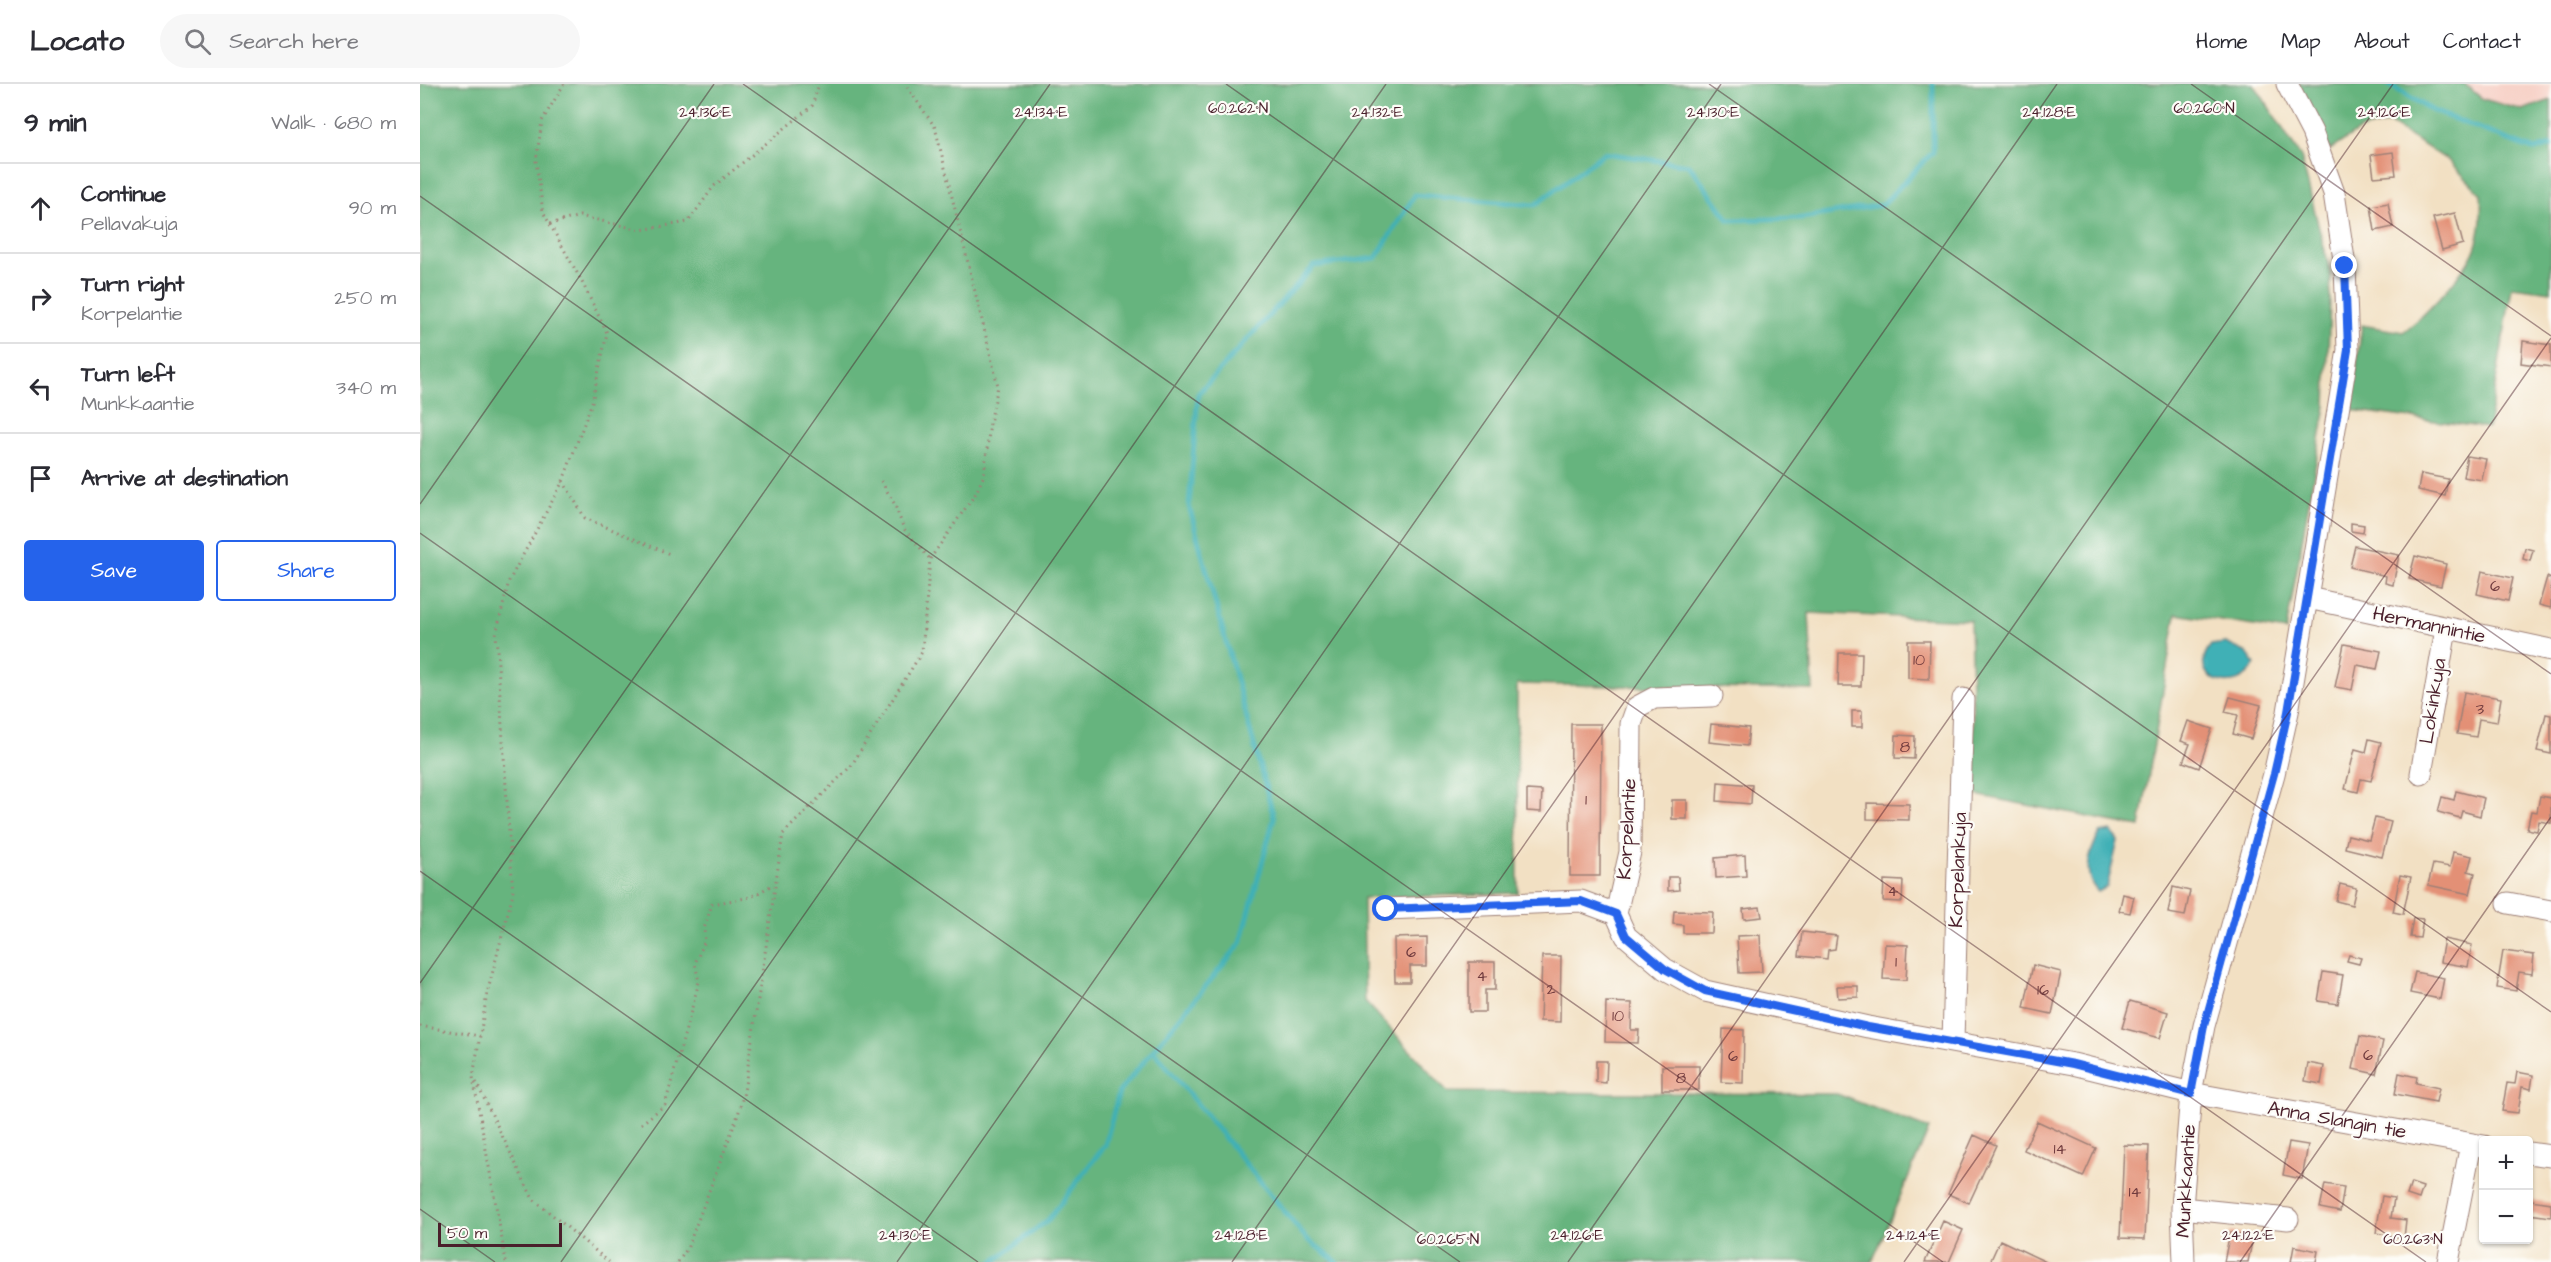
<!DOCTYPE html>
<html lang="en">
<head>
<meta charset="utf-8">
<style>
  :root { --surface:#fff; --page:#f7f7f7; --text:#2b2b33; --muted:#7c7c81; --line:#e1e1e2; --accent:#2563eb }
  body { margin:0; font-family:"Architects Daughter",sans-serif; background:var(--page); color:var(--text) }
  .controls { position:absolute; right:18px; bottom:18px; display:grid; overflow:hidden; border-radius:6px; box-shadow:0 2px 4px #0004 }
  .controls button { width:54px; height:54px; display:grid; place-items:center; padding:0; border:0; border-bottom:2px solid var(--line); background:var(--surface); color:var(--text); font:30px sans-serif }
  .scale { position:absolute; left:18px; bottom:15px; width:124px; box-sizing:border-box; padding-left:6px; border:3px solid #4a1f2b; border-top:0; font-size:16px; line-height:21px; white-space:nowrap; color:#4a1f2b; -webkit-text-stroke:4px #fdfcf7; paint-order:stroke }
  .stop { position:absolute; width:18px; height:18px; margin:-14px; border:4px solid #2563eb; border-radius:50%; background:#fff }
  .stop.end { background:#2563eb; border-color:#fff; box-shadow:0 2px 6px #0008 }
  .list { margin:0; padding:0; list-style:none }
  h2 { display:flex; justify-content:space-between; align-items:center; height:78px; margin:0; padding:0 24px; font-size:26px }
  h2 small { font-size:20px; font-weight:400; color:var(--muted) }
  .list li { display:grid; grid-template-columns:39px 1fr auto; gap:18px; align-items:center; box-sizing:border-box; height:90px; padding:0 24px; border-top:2px solid var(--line) }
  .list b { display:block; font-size:22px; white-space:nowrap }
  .list p { margin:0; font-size:20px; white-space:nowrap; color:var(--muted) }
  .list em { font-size:20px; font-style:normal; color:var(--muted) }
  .actions { display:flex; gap:12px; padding:18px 24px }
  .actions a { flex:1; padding:14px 0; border:2px solid var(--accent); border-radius:6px; text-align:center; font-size:21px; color:var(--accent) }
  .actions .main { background:var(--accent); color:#fff }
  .icon { flex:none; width:33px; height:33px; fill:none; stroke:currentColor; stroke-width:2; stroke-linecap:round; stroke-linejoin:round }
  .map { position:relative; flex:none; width:2131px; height:1178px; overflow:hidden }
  header { display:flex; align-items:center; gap:36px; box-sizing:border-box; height:84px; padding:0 30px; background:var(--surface); border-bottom:2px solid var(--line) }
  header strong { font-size:28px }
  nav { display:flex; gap:33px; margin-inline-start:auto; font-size:21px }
  .search { width:420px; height:54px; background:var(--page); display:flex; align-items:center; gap:15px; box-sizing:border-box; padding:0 21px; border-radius:33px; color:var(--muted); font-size:22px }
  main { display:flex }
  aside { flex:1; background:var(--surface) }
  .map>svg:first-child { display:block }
  .built { fill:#f7d1c7 }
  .forest { fill:#66b47e; stroke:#586a54; stroke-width:1.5 }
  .water { fill:#3fb0b6; stroke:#446870; stroke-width:1.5 }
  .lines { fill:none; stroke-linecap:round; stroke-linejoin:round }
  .stream { stroke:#3fb0b6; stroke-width:5 }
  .building { fill:#e39076 }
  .minor-casing { stroke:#9e8077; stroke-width:23 }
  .path { stroke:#9e8077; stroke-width:3; stroke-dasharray:1.5 4.5; stroke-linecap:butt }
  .minor { stroke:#fff; stroke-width:21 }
  .route { stroke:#2563eb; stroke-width:8 }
  .ticks { fill:none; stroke:#4a1f2b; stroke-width:1.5; stroke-opacity:0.45 }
  .labels { text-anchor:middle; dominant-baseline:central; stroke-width:4.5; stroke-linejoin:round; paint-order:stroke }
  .number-label { font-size:16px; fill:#703b3e }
  .street-label { font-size:20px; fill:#4a1f2b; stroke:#fdfcf7 }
  .ticks-label { font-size:15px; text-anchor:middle; fill:#4a1f2b; stroke:#fdfcf7; stroke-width:4.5; stroke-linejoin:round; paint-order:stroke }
</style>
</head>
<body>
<header>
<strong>Locato</strong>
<div class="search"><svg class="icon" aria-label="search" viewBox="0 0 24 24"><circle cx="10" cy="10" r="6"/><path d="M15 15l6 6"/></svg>Search here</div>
<nav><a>Home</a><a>Map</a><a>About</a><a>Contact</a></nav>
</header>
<main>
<aside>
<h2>9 min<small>Walk · 680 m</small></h2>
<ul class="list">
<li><svg class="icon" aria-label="ahead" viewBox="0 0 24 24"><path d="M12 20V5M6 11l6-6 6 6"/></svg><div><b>Continue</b><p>Pellavakuja</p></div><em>90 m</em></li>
<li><svg class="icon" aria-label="right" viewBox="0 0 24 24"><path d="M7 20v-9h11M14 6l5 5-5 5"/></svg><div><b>Turn right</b><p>Korpelantie</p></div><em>250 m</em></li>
<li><svg class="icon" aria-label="left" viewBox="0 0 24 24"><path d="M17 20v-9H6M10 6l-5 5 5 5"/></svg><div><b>Turn left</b><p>Munkkaantie</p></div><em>340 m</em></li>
<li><svg class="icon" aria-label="arrive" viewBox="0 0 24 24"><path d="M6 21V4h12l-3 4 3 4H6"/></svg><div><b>Arrive at destination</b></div></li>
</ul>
<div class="actions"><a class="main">Save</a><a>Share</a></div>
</aside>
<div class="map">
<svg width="2131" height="1178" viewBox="0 0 2131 1178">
  <rect width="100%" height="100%" fill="#fdfcf7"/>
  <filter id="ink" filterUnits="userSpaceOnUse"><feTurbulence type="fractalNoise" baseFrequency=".0167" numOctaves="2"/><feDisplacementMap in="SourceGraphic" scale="12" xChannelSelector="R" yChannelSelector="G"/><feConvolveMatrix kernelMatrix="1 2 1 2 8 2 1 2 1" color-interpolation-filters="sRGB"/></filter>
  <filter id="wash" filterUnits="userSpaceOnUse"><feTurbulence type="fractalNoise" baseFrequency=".008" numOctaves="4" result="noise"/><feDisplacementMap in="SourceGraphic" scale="24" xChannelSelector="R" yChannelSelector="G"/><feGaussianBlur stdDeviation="1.35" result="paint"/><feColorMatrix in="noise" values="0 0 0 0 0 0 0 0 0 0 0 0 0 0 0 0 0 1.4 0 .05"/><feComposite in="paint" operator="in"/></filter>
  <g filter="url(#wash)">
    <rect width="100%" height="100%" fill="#f2e0c3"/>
    <path class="built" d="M2044,0h87v16l-29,10 -39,-11z"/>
    <path class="forest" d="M0,0h1834l47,73 30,118 -5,131 -40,225 -110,-17 -36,213 -165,-32 -5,-175 -161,-7 4,77 -296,-6 1,209 -155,5 2,103 83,91 389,2 92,35 -57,133h-1452z
      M1874,0h170l19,15 39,11 29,-10v192l-39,-5 -24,141 -137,-18 11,-85 41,7c21,-15 63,-60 72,-83 7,-18 7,-37 6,-55l-32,-33 -60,-38 -29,7 -30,20z"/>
    <path class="water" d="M1806,559l21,10 8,11c-17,36 -71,14 -44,-19z
      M1691,747l7,10 -11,46 -9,5c-17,-17 -9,-40 2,-59z"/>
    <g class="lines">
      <path class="stream" d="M1968,0l45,27 102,39 16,-5
        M734,967l152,187 31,24
        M573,1178l55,-42 57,-75 14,-53 122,-149 33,-125 -85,-312 9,-112 116,-128 62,-8 39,-63 120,10 69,-52 85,12 40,55 73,-2 80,-13 51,-53v-68"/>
    </g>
    <g id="blocks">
      <path class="building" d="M1973,68l3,23 -22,2 -3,-22z
        M1968,119l5,24 -18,4 -4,-25z
        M2035,129l8,31 -21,6 -9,-32z
        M2103,257l28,4v22l-30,-4z
        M2047,372l19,3 -4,21 -19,-3z
        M2001,390l27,5 -3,17 -27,-6z
        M1931,439l13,2 -1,8 -12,-2z
        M1935,462l44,9 -6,30 -8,-2 1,-7 -36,-9z
        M2105,464l8,2 -3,11 -7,-2z
        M1995,472l31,8 -5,22 -32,-7z
        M2062,487l31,7 -5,23 -31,-7z
        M2127,493l4,2v29l-12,-3z
        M1488,557h22l-1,38 -21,-1z
        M1924,560l37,7 -4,18 -20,-4 -5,25 -17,-3z
        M1419,569h23l-1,33h-23z
        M2044,608l37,6 -4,24 -18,-3 -3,18 -19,-3z
        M1810,613l31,8 -10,34 -18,-5 5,-19 -13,-3z
        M1432,627h10v16h-10z
        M2126,630l5,1v39l-14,-3z
        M1768,637l24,8 -13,39 -16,-6 7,-18 -9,-3z
        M1151,640h30l-1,152h-30z
        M1291,640l38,4 -2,18 -38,-4z
        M1476,651l19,1 -1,23 -19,-1z
        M1949,655l12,3 -10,39 -10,-2 -3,13 -13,-3 10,-40 11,3z
        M1298,698l34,3 -1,19 -34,-3z
        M1107,706l15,1 -1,21 -14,-1z
        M2036,707l28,7 -4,18 -18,-5 -2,7 -22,-6 4,-15 12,3z
        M2120,712l11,2v25l-12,-2 -2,10 -10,-2 4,-18 6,1z
        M1252,716h15v19h-15z
        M1447,719l42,1v16l-42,-1z
        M1955,734l16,4 -9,35 -37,-9 3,-13 21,5z
        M2033,768l19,4 -4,15 7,2 -5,21 -42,-9 5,-21 17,3z
        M1325,771l1,21 -30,2 -1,-20z
        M1980,791l11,2 -8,37 -10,-2z
        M1248,793h10l1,13 -11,1z
        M1464,796l19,1 -1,21 -19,-1z
        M1920,800l16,4 -4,17 -16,-4z
        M1753,803l17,4 -5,25 -17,-3z
        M1703,810l11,3 -4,16 -11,-2z
        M1340,823l2,10 -18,2 -1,-10z
        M1254,827l39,1 -1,21h-29v-8l-10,-1z
        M1993,834l10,1 -3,19 -10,-1z
        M1382,848l35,4 -2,13 -7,1 -1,9 -28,-3z
        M1340,851l2,37 -23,1 -2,-37z
        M1007,853v29h-17v16h-15l-1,-44z
        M2024,855l28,6 -4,22 -28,-5z
        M1465,860l23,1 -2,35 -23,-1z
        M2083,867l31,4 -2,19 -13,-2 -3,19 -19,-3z
        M1929,871l12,3 -2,6 -12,-3z
        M1122,872h19l-1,66 -20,-1z
        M1049,878h26v28h-10v22h-16z
        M1613,881l28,7 -9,42 -28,-6z
        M1903,888l20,3 -5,29 -20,-3z
        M1995,888l29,6 -4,21 -30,-6z
        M1417,902h21v11l-20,1z
        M1710,917l38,11 -8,26 -38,-10z
        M1186,918l26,1 -1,27h8l-1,13 -33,-1z
        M1303,945l21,1 -1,53 -22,-1z
        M1940,952l23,5 -7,33 -23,-5z
        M1176,977h11l-1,22 -10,-1z
        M1888,979l16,3 -3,18 -16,-3z
        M1242,982h37v24h-37z
        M2097,988l16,3 -2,14 -9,-2 -4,26 -16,-2 5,-28 8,1z
        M1979,989l18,4 -1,6 23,5 -3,14 -41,-8z
        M1617,1037l59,27 -13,29 -59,-27z
        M1554,1051l22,10 -27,58 -21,-9z
        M1869,1058l19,3 -6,34 -19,-4z
        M1704,1061l25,1 -4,93 -25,-1z
        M1991,1099l12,4 -4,12 -12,-4z
        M1905,1100l19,3 -4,25 -20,-4z
        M1962,1112l12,2 -3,20 15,2 -2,18 -28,-5z
        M2111,1116l20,3v14l-22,-3z
        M1523,1137l20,9 -14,32h-24z
        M1810,1148l23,5 -5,25h-24z
        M1580,1156l46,22h-56z
        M1874,1162l24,5 -2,11h-25z"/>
    </g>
  </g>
  <g filter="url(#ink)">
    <use href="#blocks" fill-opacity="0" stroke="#9e8077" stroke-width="1.5"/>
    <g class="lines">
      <g class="minor-casing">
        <path id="minor" d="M1888,514l243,52
          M1292,612l-58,2 -17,9 -6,17 -1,128 -14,62 10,22 39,33 40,22 163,36 205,37 118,29 293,53
          M2001,690l25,-145
          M2088,819l43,8
          M966,825l195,-8 35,13
          M1533,957l10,-342
          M2108,1069l23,3
          M1762,1124l106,11
          M1764,1178l-2,-54 9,-115 13,-67 70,-252 14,-62 60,-362 -3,-84 -11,-73 -22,-61 -25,-48
          M2028,1178l23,-118"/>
      </g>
      <path class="path" d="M130,140l30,-8 61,14 47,-8 26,-36 98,-80 7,-22
        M143,397l22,37 87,37
        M461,397l13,22 10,26 26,30
        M0,942l60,10
        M56,998l57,117 76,63
        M221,1040l24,-19 34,-123 -4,-19 10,-22 -1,-12 8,-25 39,-7 23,-13
        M86,1178l-33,-185 14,-83 26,-101 -17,-259 13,-53 54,-100 29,-79 15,-69 -27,-55 -37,-66 -7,-51 6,-40 22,-37
        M258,1178l9,-13 51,-134 6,-23 39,-258 68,-68 71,-114 8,-93 46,-66 8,-18 6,-52 8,-37 -63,-259 -30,-43"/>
      <use href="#minor" class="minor"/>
    </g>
  </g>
  <g class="lines" filter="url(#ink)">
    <path class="route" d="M966,825l195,-8 35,13 10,22 39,33 40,22 163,36 205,37 118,30 13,-68 70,-252 14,-62 60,-362 -3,-84"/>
  </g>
  <path class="ticks" d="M323,0l1683,1178M806,0l1325,928M1289,0l842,590M1771,0l360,252M0,112l1523,1066M0,420l294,-420M0,449l1040,729M0,787l558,391M0,899l630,-899M0,1125l75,53M141,1178l825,-1178M477,1178l824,-1178M812,1178l825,-1178M1148,1178l825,-1178M1484,1178l647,-924M1820,1178l311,-445"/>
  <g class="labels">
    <g class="number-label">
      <text x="2075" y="502">6</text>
      <text x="1499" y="576">10</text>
      <text x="2060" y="625">3</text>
      <text x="1485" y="663">8</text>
      <text x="1166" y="716">1</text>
      <text x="1473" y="807">4</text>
      <text x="991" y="868">6</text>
      <text x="1476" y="878">1</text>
      <text x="1062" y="892">4</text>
      <text x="1131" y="905">2</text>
      <text x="1623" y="906">16</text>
      <text x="1198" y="932">10</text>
      <text x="1948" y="971">6</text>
      <text x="1313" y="972">6</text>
      <text x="1261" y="994">8</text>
      <text x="1640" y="1065">14</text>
      <text x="1715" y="1108">14</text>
    </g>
    <g class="street-label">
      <text transform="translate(2009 541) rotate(12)">Hermannintie</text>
      <text transform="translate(2013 617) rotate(-81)">Lokinkuja</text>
      <text transform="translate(1207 745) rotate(-87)">Korpelantie</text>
      <text transform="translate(1538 786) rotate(-88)">Korpelankuja</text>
      <text transform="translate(1917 1036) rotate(10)">Anna Slangin tie</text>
      <text transform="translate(1766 1097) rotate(-87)">Munkkaantie</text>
    </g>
  </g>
  <g class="ticks-label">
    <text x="818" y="29">60.262°N</text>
    <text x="1784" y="29">60.260°N</text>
    <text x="285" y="33">24.136°E</text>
    <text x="621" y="33">24.134°E</text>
    <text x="957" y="33">24.132°E</text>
    <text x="1293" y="33">24.130°E</text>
    <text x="1629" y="33">24.128°E</text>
    <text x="1964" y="33">24.126°E</text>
    <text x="485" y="1156">24.130°E</text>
    <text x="821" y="1156">24.128°E</text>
    <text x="1157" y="1156">24.126°E</text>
    <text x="1493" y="1156">24.124°E</text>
    <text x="1828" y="1156">24.122°E</text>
    <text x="1028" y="1160">60.265°N</text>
    <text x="1993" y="1160">60.263°N</text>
  </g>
</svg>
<div class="controls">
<button>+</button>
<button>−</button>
</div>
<div class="scale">50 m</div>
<div class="stop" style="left:966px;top:825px"></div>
<div class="stop end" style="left:1925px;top:182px"></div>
</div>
</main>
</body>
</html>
